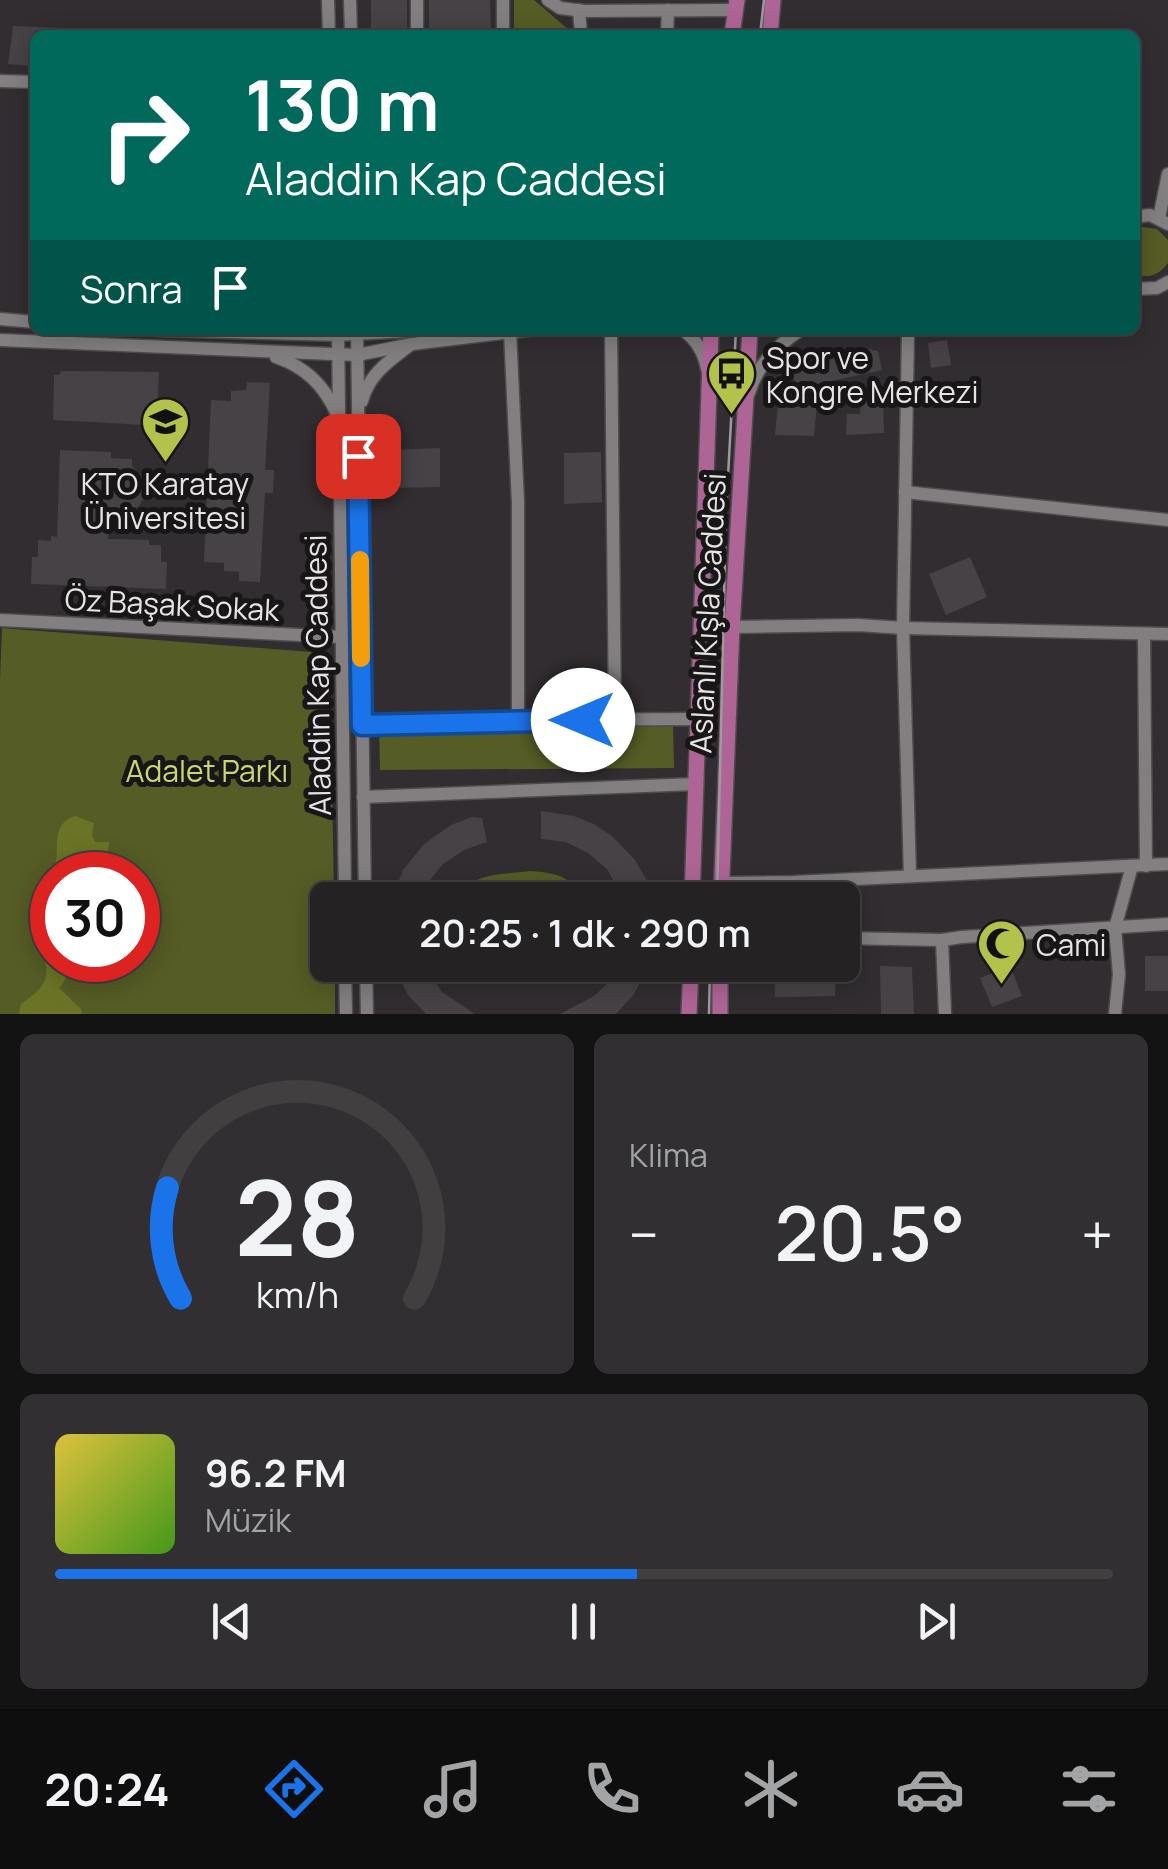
<!DOCTYPE html>
<html lang="tr">
<meta charset="utf-8">
<style>
:root{--surface:#252224;--page:#312f31;--text:#f1f3f6;--muted:#a3a4a6;--line:#423f41;--accent:#1a73e8}
body{margin:0;font-family:Manrope,sans-serif;background:var(--page);color:var(--text);height:100vh;display:flex;flex-direction:column;font-size:38px;white-space:nowrap}
*{box-sizing:border-box;margin:0}
p{font-size:32px;color:var(--muted)}
.icon{flex:none;width:55px;height:55px;fill:none;stroke:currentColor;stroke-width:2;stroke-linecap:round;stroke-linejoin:round}
.map{position:relative;height:1014px;overflow:hidden}
.side{display:flex;flex-direction:column;gap:20px;padding:20px;background:#141314;flex:1}
.side>*{flex:none}
.top-card{position:absolute;left:30px;top:30px;width:1110px;height:305px;border-radius:15px;box-shadow:0 5px 25px #0003,0 0 0 2px var(--line);background:#00695c;color:#fff;overflow:hidden}
.speed{position:absolute;left:30px;top:852px;display:flex;gap:20px;font-size:50px;font-weight:700;text-align:center}
.speed>*{display:grid;place-content:center;width:130px;height:130px;border-radius:50%;background:var(--surface);box-shadow:0 5px 25px #0003,0 0 0 2px var(--line);line-height:1}
.speed .limit{border:15px solid #d22;background:#fff;color:#111}
.pin{position:absolute;display:grid;place-items:center;width:85px;height:85px;color:#fff;margin:-42px;border-radius:20px;box-shadow:0 5px 15px #0006}
.me{position:absolute;width:110px;margin:-55px;rotate:270deg;stroke-linejoin:round;filter:drop-shadow(0 0 8px #0008)}
.turn{display:flex;align-items:center;gap:35px;height:210px;padding:0 50px;font-size:45px}
.turn .icon{width:130px;height:130px;stroke-width:2.5}
.turn b{display:block;font-size:70px;line-height:85px}
.then{display:flex;align-items:center;height:95px;padding:0 50px;background:#0003;gap:20px;font-size:38px}
.big{font-size:75px;font-weight:600;line-height:1.1}
.side .widget{flex:1;display:flex;flex-direction:column;justify-content:center;gap:15px;min-width:0;padding:0 35px;border-radius:15px;background:var(--page)}
.side .dial{align-items:center;gap:0}
.dial svg{height:260px;overflow:visible;fill:none;stroke:var(--line);stroke-width:7;stroke-linecap:round;text-anchor:middle}
.dial text{fill:var(--text);stroke:none}
.song{display:flex;align-items:center;gap:30px}
.cover{width:120px;height:120px;border-radius:15px;background:linear-gradient(135deg,hsl(50 70% 55%),hsl(100 70% 35%))}
.played{height:10px;border-radius:5px;background:linear-gradient(90deg,var(--accent) 55%,var(--line) 55%)}
.keys{display:flex;justify-content:space-around;direction:ltr}
.heat{display:flex;justify-content:space-between;align-items:center;font-size:55px;direction:ltr}
.side .tiles{flex:1;display:grid;gap:20px;grid-template-columns:1fr 1fr}
.widget:last-child{grid-column:span 2}
.trip{position:absolute;left:310px;top:882px;width:550px;height:100px;border-radius:15px;background:var(--surface);box-shadow:0 5px 25px #0003,0 0 0 2px var(--line);font-weight:600;line-height:100px;text-align:center}
.menu{display:flex;height:160px;justify-content:space-around;align-items:center;background:#0f0e0e;color:var(--muted)}
.menu .icon{width:70px;height:70px}
.menu .on{color:var(--accent)}
.menu b{font-size:45px;color:var(--text)}
.map>svg:first-child{display:block}
.green{fill:#555c25;fill-rule:evenodd}
.water{fill:#6b7426}
.building{fill:#464245}
.lines{fill:none;stroke-linecap:round;stroke-linejoin:round}
.minor-casing{stroke:#4f4c4e;stroke-width:15}
.major-casing{stroke:#4f4c4e;stroke-width:18}
.minor{stroke:#837f81;stroke-width:12}
.major{stroke:#ae6495;stroke-width:15}
.tram{stroke:#9e9a9d;stroke-width:2.5}
.route-casing{stroke:#114b97;stroke-width:25}
.route{stroke:#1a73e8;stroke-width:18}
.slow{stroke:#f59e0b;stroke-width:18}
.labels{text-anchor:middle;dominant-baseline:central;stroke-width:10;stroke-linejoin:round;paint-order:stroke}
.poi-label{font-size:30px;fill:#e7e4e6;stroke:#181617;text-anchor:start}
.street-label{font-size:30px;fill:#e7e4e6;stroke:#181617}
.park-label{font-size:30px;fill:#cad96f;stroke:#181617}
</style>
<div class="map">
<svg width="1168" height="1014" viewBox="0 0 1168 1014">
<rect width="100%" height="100%" fill="#312d30"/>
<g class="green">
<path d="M 514,0 L 534,0 L 569,30 L 569,35 L 514,35 Z"/>
<path d="M 1142,227 L 1157,229 L 1168,240 L 1168,263 C 1159,275 1149,279 1135,274 L 1135,229 Z"/>
<path d="M 2,628 L 311,652 L 330,669 L 334,900 L 328,900 L 328,965 L 335,965 L 335,1014 L 0,1014 L 0,680 ZM 52,875 L 138,875 L 138,960 L 52,960 Z"/>
<path d="M 673,723 L 674,768 L 380,770 L 379,726 Z"/>
<path d="M 530,871 C 557,873 571,876 585,900 L 454,900 C 474,872 498,875 530,871 Z"/>
<path d="M 461,965 L 574,965 L 566,973 L 548,978 L 502,982 L 484,981 Z"/>
</g>
<path class="water" d="M 75,816 L 94,823 L 92,835 L 95,842 L 109,842 L 108,852 L 102,857 L 101,875 L 52,875 L 52,960 L 82,960 L 66,966 C 68,976 66,981 59,988 L 81,1009 L 82,1014 L 19,1014 L 21,1004 C 50,984 51,976 40,943 L 50,932 L 52,898 L 39,884 C 74,866 40,828 75,816 Z"/>
<g class="building">
<rect x="371" y="0" width="36" height="35"/>
<path d="M 429,0 L 490,0 L 491,35 L 429,35 Z"/>
<path d="M 13,26 L 63,28 L 63,35 L 35,35 L 35,66 L 8,64 Z"/>
<path d="M 947,340 L 951,365 L 931,368 L 928,343 Z"/>
<path d="M 864,348 L 878,351 L 882,370 L 795,389 L 793,366 L 806,358 Z"/>
<path d="M 61,371 L 159,372 L 157,418 L 145,419 L 145,425 L 53,420 L 54,375 L 59,375 Z"/>
<path d="M 247,382 L 270,383 L 265,470 L 274,470 L 273,493 L 265,493 L 260,582 L 239,581 L 239,572 L 224,571 L 224,563 L 204,562 L 211,400 L 231,401 L 231,391 L 246,390 Z"/>
<path d="M 883,397 L 884,433 L 846,435 L 847,414 L 860,414 L 861,398 Z"/>
<path d="M 778,403 L 817,404 L 814,436 L 775,435 Z"/>
<path d="M 440,448 L 440,487 L 391,488 L 390,450 Z"/>
<path d="M 60,450 L 111,452 L 111,458 L 132,459 L 132,466 L 145,479 L 146,495 L 139,506 L 131,510 L 130,518 L 109,517 L 108,539 L 149,540 L 149,545 L 161,545 L 161,562 L 167,562 L 166,589 L 31,584 L 32,557 L 38,557 L 38,540 L 51,541 L 51,536 L 57,537 Z"/>
<path d="M 601,452 L 602,502 L 564,504 L 564,453 Z"/>
<path d="M 970,557 L 987,597 L 946,615 L 929,574 Z"/>
<path d="M 541,811 L 574,816 L 594,824 L 612,836 L 635,860 L 646,879 L 653,900 L 624,900 L 607,869 L 588,853 L 566,842 L 541,839 Z"/>
<path d="M 472,817 L 482,818 L 487,842 L 464,850 L 443,864 L 427,884 L 420,900 L 391,900 L 403,870 L 424,844 L 451,825 Z"/>
<rect x="1145" y="956" width="23" height="35"/>
<path d="M 393,965 L 423,965 L 442,992 L 475,1014 L 426,1014 L 408,995 Z"/>
<path d="M 620,965 L 649,965 L 634,994 L 616,1014 L 560,1014 L 594,996 L 606,985 Z"/>
<path d="M 774,965 L 836,965 L 835,996 L 775,997 Z"/>
<path d="M 880,966 L 912,967 L 914,1014 L 881,1014 Z"/>
<path d="M 1010,966 L 1022,996 L 992,1007 L 980,978 Z"/>
</g>
<g class="lines">
<defs>
<g id="minor">
<path d="M 328,0 L 329,35"/>
<path d="M 350,0 L 351,35"/>
<path d="M 503,0 L 503,35"/>
<path d="M 548,0 L 560,8 L 584,11 L 735,10"/>
<path d="M 579,10 L 581,35"/>
<path d="M 417,35 L 417,0"/>
<path d="M 667,35 L 668,10"/>
<path d="M 0,81 L 35,82"/>
<path d="M 1135,217 L 1150,215 L 1168,224"/>
<path d="M 1159,218 L 1168,174"/>
<path d="M 1135,289 L 1157,288 L 1168,282"/>
<path d="M 0,319 L 35,322"/>
<path d="M 158,330 L 338,335 L 426,330"/>
<path d="M 338,330 L 345,900"/>
<path d="M 357,330 L 365,900"/>
<path d="M 611,330 L 615,720"/>
<path d="M 683,330 C 697,340 704,352 707,369"/>
<path d="M 908,330 L 903,628 L 910,876"/>
<path d="M 510,331 L 518,503 L 518,720"/>
<path d="M 0,340 L 357,355 L 412,344 L 529,330"/>
<path d="M 276,357 C 305,367 323,384 336,412"/>
<path d="M 749,393 C 757,365 777,346 800,330"/>
<path d="M 362,401 C 369,374 389,361 410,345"/>
<path d="M 905,492 L 1168,520"/>
<path d="M 0,620 L 341,637"/>
<path d="M 732,627 L 858,625 L 903,628 L 1168,634"/>
<path d="M 1144,634 L 1146,866"/>
<path d="M 362,725 L 518,720 L 700,719"/>
<path d="M 363,797 L 696,784"/>
<path d="M 721,883 L 793,882 L 1168,864"/>
<path d="M 842,938 L 942,940 L 962,937 L 1168,924"/>
<path d="M 942,940 L 945,1014"/>
<path d="M 345,965 L 346,1014"/>
<path d="M 366,965 L 367,1014"/>
<path d="M 1115,1014 L 1119,974 L 1115,928 L 1132,866"/>
</g>
<g id="major">
<path d="M 732,35 L 737,0"/>
<path d="M 770,35 L 773,0"/>
<path d="M 692,900 L 711,330"/>
<path d="M 721,900 L 732,627 L 750,330"/>
<path d="M 720,965 L 720,1014"/>
<path d="M 689,1014 L 691,965"/>
</g>
</defs>
<use href="#minor" class="minor-casing"/>
<use href="#major" class="major-casing"/>
<use href="#minor" class="minor"/>
<use href="#major" class="major"/>
<g class="tram">
<path d="M 760,35 L 764,0"/>
<path d="M 717,900 L 726,513 L 736,330"/>
<path d="M 709,1014 L 710,965"/>
</g>
</g>
<g class="lines">
<defs>
<path id="route" d="M 358,456 L 362,725 L 583,720"/>
</defs>
<use href="#route" class="route-casing"/>
<use href="#route" class="route"/>
<path class="slow" d="M 360,560 L 361,658"/>
</g>
<defs>
<symbol id="bus-pin" viewBox="-11 -11 22 30"><path d="M0 17L-7.5 6A9.5 9.5 0 1 1 7.5 6Z" fill="#b3c24b" stroke="#181617"/><path d="M-5-6H5V4H4V6H2V4H-2V6H-4V4H-5ZM-3.5-4V0h7V-4ZM-3.5 1.2v1.5H-2V1.2ZM2 1.2v1.5H3.5V1.2Z" fill="#111"/></symbol>
<symbol id="university-pin" viewBox="-11 -11 22 30"><path d="M0 17L-7.5 6A9.5 9.5 0 1 1 7.5 6Z" fill="#b3c24b" stroke="#181617"/><path d="M0-5L7-2L0 1L-7-2ZM-4 1L0 2.5L4 1V4Q0 6-4 4Z" fill="#111"/></symbol>
<symbol id="mosque-pin" viewBox="-11 -11 22 30"><path d="M0 17L-7.5 6A9.5 9.5 0 1 1 7.5 6Z" fill="#b3c24b" stroke="#181617"/><path d="M3.5-4.9A6 6 0 1 0 3.5 4.9A5 5 0 1 1 3.5-4.9Z" fill="#111"/></symbol>
</defs>
<g fill-rule="evenodd">
<use href="#bus-pin" x="704" y="346" width="55" height="75"/>
<use href="#university-pin" x="138" y="394" width="55" height="75"/>
<use href="#mosque-pin" x="974" y="916" width="55" height="75"/>
</g>
<g class="labels">
<g class="poi-label">
<text x="766" y="357">Spor ve<tspan x="766" dy="34">Kongre Merkezi</tspan></text>
<text x="165" y="483" text-anchor="middle">KTO Karatay<tspan x="165" dy="34">Üniversitesi</tspan></text>
<text x="1036" y="944">Cami</text>
</g>
<g class="street-label">
<text transform="translate(172 604) rotate(3)">Öz Başak Sokak</text>
<text transform="translate(707 613) rotate(-87)">Aslanlı Kışla Caddesi</text>
<text transform="translate(317 675) rotate(-91)">Aladdin Kap Caddesi</text>
</g>
<g class="park-label">
<text x="207" y="770">Adalet Parkı</text>
</g>
</g>
</svg>
<div class="speed"><div class="limit">30</div></div>
<div class="pin" style="left:358px;top:456px;background:#d93025"><svg class="icon" aria-label="arrive" viewBox="0 0 24 24"><path d="M6 21V4h12l-3 4 3 4H6"/></svg></div>
<svg class="me" style="left:583px;top:720px" viewBox="-20 -20 40 40"><circle r="19" fill="#fff"/><path d="M0-13L10 11 0 6-10 11z" fill="#1a73e8"/></svg>
<div class="trip">20:25 · 1 dk · 290 m</div>
<div class="top-card">
<div class="turn"><svg class="icon" aria-label="right" viewBox="0 0 24 24"><path d="M7 20v-9h11M14 6l5 5-5 5"/></svg><div><b>130 m</b>Aladdin Kap Caddesi</div></div>
<div class="then">Sonra<svg class="icon" aria-label="arrive" viewBox="0 0 24 24"><path d="M6 21V4h12l-3 4 3 4H6"/></svg></div>
</div>
</div>
<section class="side">
<div class="tiles">
<div class="widget dial"><svg viewBox="0 0 100 80">
<path d="M14 69A42 42 0 1 1 86 69"/>
<path d="M14 69A42 42 0 0 1 10 35" stroke="#1a73e8"/>
<text x="50" y="56" font-size="32" font-weight="700">28</text>
<text x="50" y="72" font-size="11">km/h</text>
</svg></div>
<div class="widget"><p>Klima</p>
<div class="heat"><a>−</a><b class="big">20.5°</b><a>+</a></div>
</div>
<div class="widget">
<div class="song"><i class="cover"></i><div><b>96.2 FM</b><p>Müzik</p></div></div>
<div class="played"></div>
<div class="keys"><svg class="icon" aria-label="previous" viewBox="0 0 24 24"><path d="M18 5L8 12l10 7zM5 5v14"/></svg><svg class="icon" aria-label="pause" viewBox="0 0 24 24"><path d="M8 5v14M16 5v14"/></svg><svg class="icon" aria-label="next" viewBox="0 0 24 24"><path d="M6 5l10 7-10 7zM19 5v14"/></svg></div>
</div>
</div>
</section>
<nav class="menu">
<b>20:24</b>
<svg class="icon on" aria-label="directions" viewBox="0 0 24 24"><path d="M12 3l9 9-9 9-9-9zM9 14v-3h6M13 9l2 2-2 2"/></svg>
<svg class="icon" aria-label="music" viewBox="0 0 24 24"><path d="M9 18V5l10-2v13"/><circle cx="6" cy="18" r="3"/><circle cx="16" cy="16" r="3"/></svg>
<svg class="icon" aria-label="phone" viewBox="0 0 24 24"><path d="M5 4h4l2 5-3 2q2 4 5 5l2-3 5 2v4C11 20 4 13 5 4z"/></svg>
<svg class="icon" aria-label="climate" viewBox="0 0 24 24"><path d="M12 3v18M4 7l16 10M4 17L20 7"/></svg>
<svg class="icon" aria-label="car" viewBox="0 0 24 24"><path d="M5 17H2v-5l4-1 3-4h7l3 4 3 1v5h-3M9 17h6M6 11h13"/><circle cx="7" cy="17" r="2"/><circle cx="17" cy="17" r="2"/></svg>
<svg class="icon" aria-label="filters" viewBox="0 0 24 24"><path d="M4 7h16M4 17h16"/><circle cx="9" cy="7" r="2"/><circle cx="15" cy="17" r="2"/></svg>
</nav>
